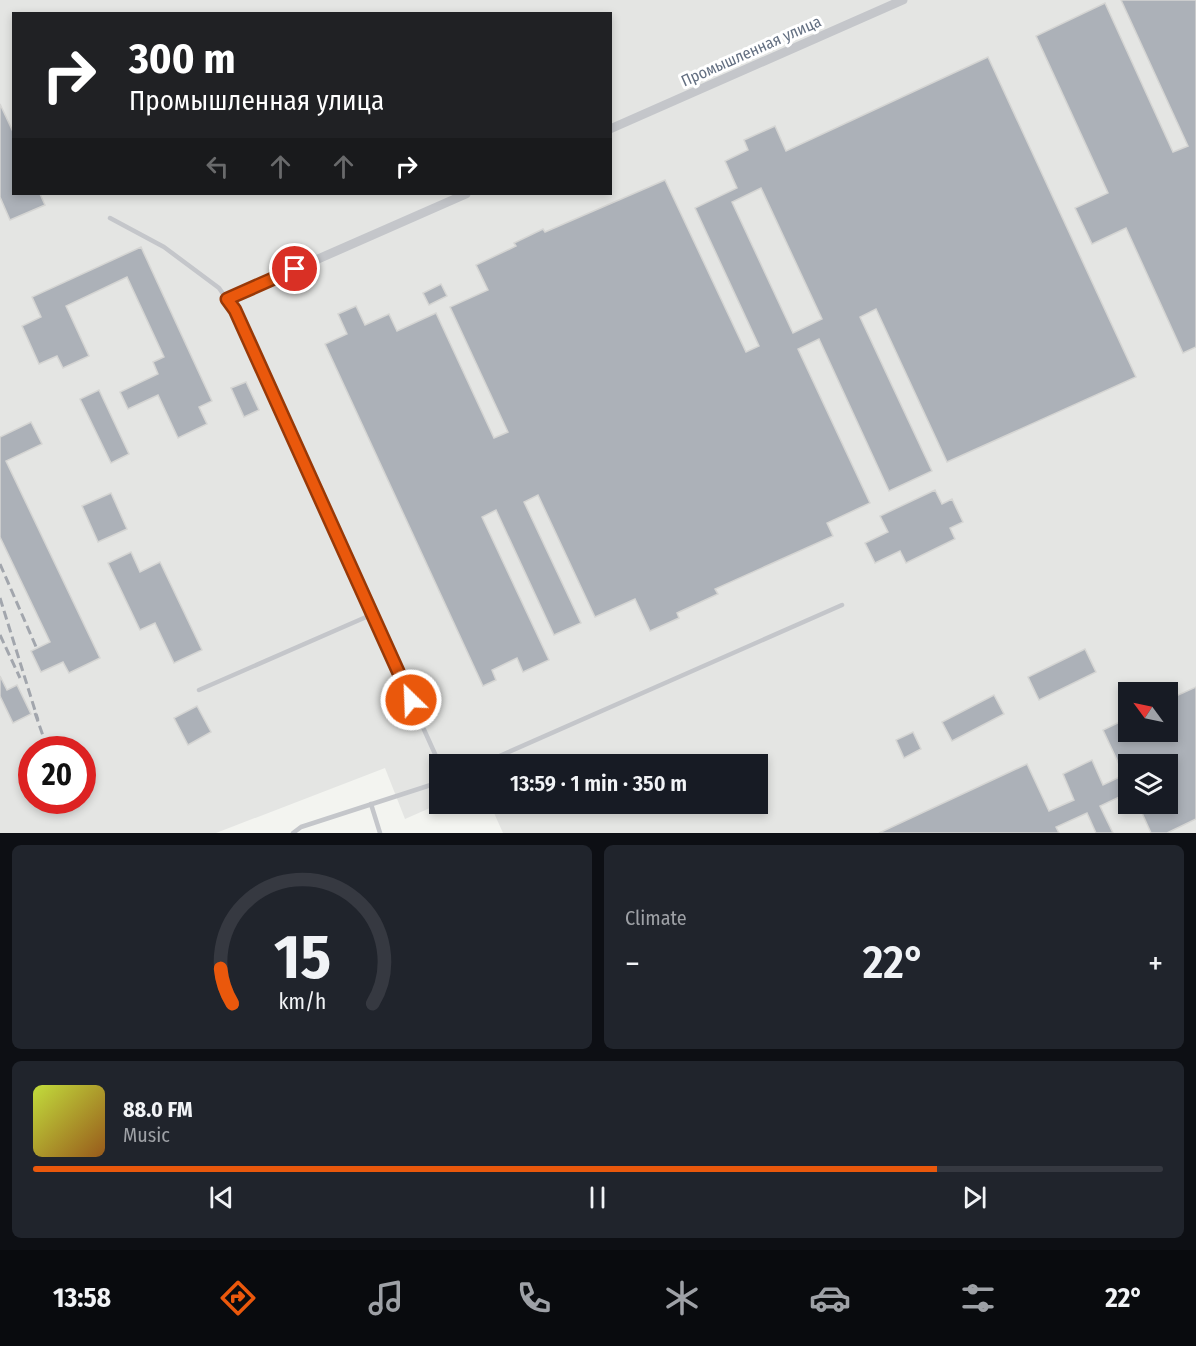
<!DOCTYPE html>
<meta charset="utf-8">
<style>
:root{--surface:#171b24;--page:#20242c;--text:#f1f3f6;--muted:#9ea1a6;--line:#363941;--accent:#ea580c}
body{margin:0;font-family:"Fira Sans Condensed",sans-serif;background:var(--page);color:var(--text);height:100vh;display:flex;flex-direction:column;font-size:22px;white-space:nowrap}
*{box-sizing:border-box;margin:0}
p{font-size:20px;color:var(--muted)}
.icon{flex:none;width:33px;height:33px;fill:none;stroke:currentColor;stroke-width:2;stroke-linecap:round;stroke-linejoin:round}
.map{position:relative;height:833px;overflow:hidden}
.drawer{display:flex;flex-direction:column;gap:12px;padding:12px;background:#0d0f14;flex:1}
.drawer>*{flex:none}
.hud{position:absolute;left:12px;top:12px;width:600px;height:183px;border-radius:0px;box-shadow:0 3px 9px #0003;background:#202124;color:#fff;overflow:hidden}
.needle{width:39px;rotate:303deg}
.buttons{position:absolute;left:1118px;top:682px;display:grid;gap:12px}
.buttons a{display:grid;place-items:center;width:60px;height:60px;border-radius:0px;background:var(--surface);box-shadow:0 3px 9px #0003;font-size:30px}
.speed{position:absolute;left:18px;top:736px;display:flex;gap:12px;font-size:30px;font-weight:700;text-align:center}
.speed>*{display:grid;place-content:center;width:78px;height:78px;border-radius:50%;background:var(--surface);box-shadow:0 3px 9px #0003;line-height:1}
.speed .limit{border:9px solid #d22;background:#fff;color:#111}
.pin{position:absolute;display:grid;place-items:center;width:51px;height:51px;color:#fff;margin:-26px;border:3px solid #fff;border-radius:50%;box-shadow:0 2px 6px #0007}
.me{position:absolute;width:66px;margin:-33px;rotate:336deg;stroke-linejoin:round;filter:drop-shadow(0 0 4px #0008)}
.turn{display:flex;align-items:center;gap:21px;height:126px;padding:0 18px;font-size:27px}
.turn .icon{width:78px;height:78px;stroke-width:2.5}
.turn b{display:block;font-size:42px;line-height:51px}
.lanes{display:flex;align-items:center;height:57px;padding:0 18px;background:#0003;justify-content:center;gap:30px;direction:ltr}
.lanes .off{opacity:.35}
.big{font-size:45px;font-weight:600;line-height:1.1}
.drawer .tile{flex:1;display:flex;flex-direction:column;justify-content:center;gap:9px;min-width:0;padding:0 21px;border-radius:9px;background:var(--page)}
.drawer .dial{align-items:center;gap:0}
.dial svg{height:156px;overflow:visible;fill:none;stroke:var(--line);stroke-width:7;stroke-linecap:round;text-anchor:middle}
.dial text{fill:var(--text);stroke:none}
.song{display:flex;align-items:center;gap:18px}
.cover{width:72px;height:72px;border-radius:9px;background:linear-gradient(135deg,hsl(70 70% 55%),hsl(30 70% 35%))}
.played{height:6px;border-radius:3px;background:linear-gradient(90deg,var(--accent) 80%,var(--line) 80%)}
.keys{display:flex;justify-content:space-around;direction:ltr}
.heat{display:flex;justify-content:space-between;align-items:center;font-size:33px;direction:ltr}
.drawer .tiles{flex:1;display:grid;gap:12px;grid-template-columns:1fr 1fr}
.tile:last-child{grid-column:span 2}
.trip{position:absolute;left:429px;top:754px;width:339px;height:60px;border-radius:0px;background:var(--surface);box-shadow:0 3px 9px #0003;font-weight:600;line-height:60px;text-align:center}
.menu{display:flex;height:96px;justify-content:space-around;align-items:center;background:#090b0e;color:var(--muted)}
.menu .icon{width:42px;height:42px}
.menu .current{color:var(--accent)}
.menu b{font-size:27px;color:var(--text)}
.map>svg:first-child{display:block}
.built{fill:#e4e5e3;fill-rule:evenodd}
.building{fill:#acb1b8;stroke:#d5d5d3;stroke-width:1.5;fill-rule:evenodd}
.lines{fill:none;stroke-linecap:round;stroke-linejoin:round}
.lane{stroke:#c4c6ca;stroke-width:4.5}
.street{stroke:#c4c6ca;stroke-width:9}
.rail{stroke:#a2a6ad;stroke-width:3;stroke-dasharray:9 4.5;stroke-linecap:butt}
.route-casing{stroke:#983908;stroke-width:15}
.route{stroke:#ea580c;stroke-width:10}
.labels{text-anchor:middle;dominant-baseline:central;stroke-width:6;stroke-linejoin:round;paint-order:stroke}
.street-label{font-size:16px;fill:#636f81;stroke:#fff}
</style>
<div class="map">
<svg width="1196" height="833" viewBox="0 0 1196 833">
<rect width="100%" height="100%" fill="#f3f4f0"/>
<path class="built" d="M 0,0 L 1196,0 L 1196,833 L 503,833 L 490,804 L 758,804 L 758,765 L 440,765 L 439,804 L 405,819 L 385,768 L 216,833 L 0,833 ZM 14,14 L 610,14 L 610,194 L 14,194 ZM 1128,693 L 1167,693 L 1167,732 L 1128,732 ZM 32,750 L 82,750 L 82,801 L 32,801 ZM 1128,765 L 1167,765 L 1167,804 L 1128,804 Z"/>
<g class="building">
<path d="M 1121,0 L 1196,0 L 1196,347 L 1183,353 L 1126,228 L 1092,244 L 1075,208 L 1108,193 L 1036,36 L 1105,3 L 1173,152 L 1188,146 Z"/>
<path d="M 988,57 L 1136,377 L 947,462 L 876,309 L 860,317 L 932,471 L 889,491 L 819,339 L 798,349 L 870,503 L 827,523 L 833,536 L 715,589 L 718,594 L 677,613 L 679,618 L 650,631 L 635,599 L 595,617 L 538,495 L 524,502 L 581,623 L 554,635 L 496,510 L 482,517 L 549,660 L 523,672 L 517,658 L 492,670 L 496,680 L 483,686 L 325,344 L 347,334 L 338,314 L 356,306 L 365,325 L 389,314 L 397,331 L 436,313 L 494,438 L 508,432 L 450,307 L 488,290 L 476,265 L 516,246 L 514,243 L 543,229 L 545,232 L 665,180 L 746,352 L 759,346 L 695,208 L 737,188 L 725,161 L 748,150 L 744,140 L 775,126 L 786,151 ZM 761,188 L 822,319 L 793,333 L 732,202 Z"/>
<path d="M 0,104 L 14,134 L 14,194 L 40,194 L 45,205 L 10,220 L 0,197 Z"/>
<path d="M 141,247 L 212,401 L 199,407 L 207,424 L 178,438 L 158,395 L 128,409 L 120,392 L 158,374 L 153,362 L 164,357 L 127,277 L 66,306 L 89,356 L 63,368 L 57,356 L 39,364 L 22,326 L 41,317 L 32,297 Z"/>
<path d="M 441,284 L 447,296 L 429,305 L 423,293 Z"/>
<path d="M 246,382 L 259,410 L 244,417 L 231,388 Z"/>
<path d="M 99,390 L 129,454 L 111,463 L 80,399 Z"/>
<path d="M 31,422 L 42,444 L 6,461 L 100,658 L 69,673 L 63,662 L 41,672 L 31,651 L 50,642 L 0,537 L 0,437 Z"/>
<path d="M 935,490 L 942,504 L 952,499 L 963,522 L 950,528 L 955,539 L 906,563 L 900,551 L 875,563 L 865,543 L 888,532 L 880,516 Z"/>
<path d="M 111,493 L 127,529 L 98,542 L 82,506 Z"/>
<path d="M 131,552 L 140,572 L 160,562 L 202,650 L 174,663 L 155,623 L 140,630 L 108,563 Z"/>
<path d="M 1085,649 L 1096,672 L 1039,700 L 1028,677 Z"/>
<path d="M 0,676 L 7,690 L 17,685 L 31,714 L 13,723 L 0,696 Z"/>
<path d="M 1196,687 L 1196,819 L 1167,833 L 1151,833 L 1138,804 L 1167,804 L 1167,765 L 1128,765 L 1128,793 L 1100,806 L 1113,833 L 1096,833 L 1087,813 L 1056,827 L 1059,833 L 879,833 L 1027,764 L 1049,811 L 1074,800 L 1063,774 L 1092,760 L 1103,785 L 1124,775 L 1103,730 L 1128,718 L 1128,732 L 1167,732 L 1167,700 Z"/>
<path d="M 994,695 L 1004,714 L 952,741 L 942,722 Z"/>
<path d="M 197,706 L 211,732 L 188,745 L 174,718 Z"/>
<path d="M 913,732 L 921,749 L 904,758 L 896,740 Z"/>
</g>
<g class="lines">
<g class="lane">
<path d="M 110,218 L 164,247 L 219,288 L 235,311 L 440,765"/>
<path d="M 199,690 L 373,614"/>
<path d="M 479,765 L 842,605"/>
<path d="M 371,804 L 380,833"/>
<path d="M 293,833 L 301,827 L 440,782"/>
</g>
<g class="street">
<path d="M 610,129 L 903,0"/>
<path d="M 227,299 L 466,194"/>
</g>
<g class="rail">
<path d="M 0,564 L 37,649"/>
<path d="M 0,598 L 38,720"/>
<path d="M 0,635 L 20,678"/>
<path d="M 35,713 L 48,750"/>
</g>
</g>
<g class="lines">
<defs>
<path id="route" d="M 295,269 L 227,299 L 235,310 L 411,700"/>
</defs>
<use href="#route" class="route-casing"/>
<use href="#route" class="route"/>
</g>
<g class="labels">
<g class="street-label">
<text transform="translate(751 51) rotate(-24)">Промышленная улица</text>
</g>
</g>
</svg>
<div class="buttons">
<a><svg class="needle" viewBox="-14 -14 28 28"><path d="M0-13l5 13h-10z" fill="#e53935"/><path d="M0 13l5-13h-10z" fill="#9ea1a6"/></svg></a>
<a><svg class="icon" aria-label="layers" viewBox="0 0 24 24"><path d="M12 4l9 5-9 5-9-5zM3 14l9 5 9-5"/></svg></a>
</div>
<div class="speed"><div class="limit">20</div></div>
<div class="pin" style="left:295px;top:269px;background:#d93025"><svg class="icon" aria-label="arrive" viewBox="0 0 24 24"><path d="M6 21V4h12l-3 4 3 4H6"/></svg></div>
<svg class="me" style="left:411px;top:700px" viewBox="-20 -20 40 40"><circle r="17" fill="#ea580c" stroke="#fff" stroke-width="3"/><path d="M0-11L8 9 0 5-8 9z" fill="#fff"/></svg>
<div class="trip">13:59 · 1 min · 350 m</div>
<div class="hud">
<div class="turn"><svg class="icon" aria-label="right" viewBox="0 0 24 24"><path d="M7 20v-9h11M14 6l5 5-5 5"/></svg><div><b>300 m</b>Промышленная улица</div></div>
<div class="lanes"><svg class="icon off" aria-label="left" viewBox="0 0 24 24"><path d="M17 20v-9H6M10 6l-5 5 5 5"/></svg><svg class="icon off" aria-label="ahead" viewBox="0 0 24 24"><path d="M12 20V5M6 11l6-6 6 6"/></svg><svg class="icon off" aria-label="ahead" viewBox="0 0 24 24"><path d="M12 20V5M6 11l6-6 6 6"/></svg><svg class="icon" aria-label="right" viewBox="0 0 24 24"><path d="M7 20v-9h11M14 6l5 5-5 5"/></svg></div>
</div>
</div>
<section class="drawer">
<div class="tiles">
<div class="tile dial"><svg viewBox="0 0 100 80">
<path d="M14 69A42 42 0 1 1 86 69"/>
<path d="M14 69A42 42 0 0 1 8 51" stroke="#ea580c"/>
<text x="50" y="56" font-size="32" font-weight="700">15</text>
<text x="50" y="72" font-size="11">km/h</text>
</svg></div>
<div class="tile"><p>Climate</p>
<div class="heat"><a>−</a><b class="big">22°</b><a>+</a></div>
</div>
<div class="tile">
<div class="song"><i class="cover"></i><div><b>88.0 FM</b><p>Music</p></div></div>
<div class="played"></div>
<div class="keys"><svg class="icon" aria-label="previous" viewBox="0 0 24 24"><path d="M18 5L8 12l10 7zM5 5v14"/></svg><svg class="icon" aria-label="pause" viewBox="0 0 24 24"><path d="M8 5v14M16 5v14"/></svg><svg class="icon" aria-label="next" viewBox="0 0 24 24"><path d="M6 5l10 7-10 7zM19 5v14"/></svg></div>
</div>
</div>
</section>
<nav class="menu">
<b>13:58</b>
<svg class="icon current" aria-label="directions" viewBox="0 0 24 24"><path d="M12 3l9 9-9 9-9-9zM9 14v-3h6M13 9l2 2-2 2"/></svg>
<svg class="icon" aria-label="music" viewBox="0 0 24 24"><path d="M9 18V5l10-2v13"/><circle cx="6" cy="18" r="3"/><circle cx="16" cy="16" r="3"/></svg>
<svg class="icon" aria-label="phone" viewBox="0 0 24 24"><path d="M5 4h4l2 5-3 2q2 4 5 5l2-3 5 2v4C11 20 4 13 5 4z"/></svg>
<svg class="icon" aria-label="climate" viewBox="0 0 24 24"><path d="M12 3v18M4 7l16 10M4 17L20 7"/></svg>
<svg class="icon" aria-label="car" viewBox="0 0 24 24"><path d="M5 17H2v-5l4-1 3-4h7l3 4 3 1v5h-3M9 17h6M6 11h13"/><circle cx="7" cy="17" r="2"/><circle cx="17" cy="17" r="2"/></svg>
<svg class="icon" aria-label="filters" viewBox="0 0 24 24"><path d="M4 7h16M4 17h16"/><circle cx="9" cy="7" r="2"/><circle cx="15" cy="17" r="2"/></svg>
<b>22°</b>
</nav>
